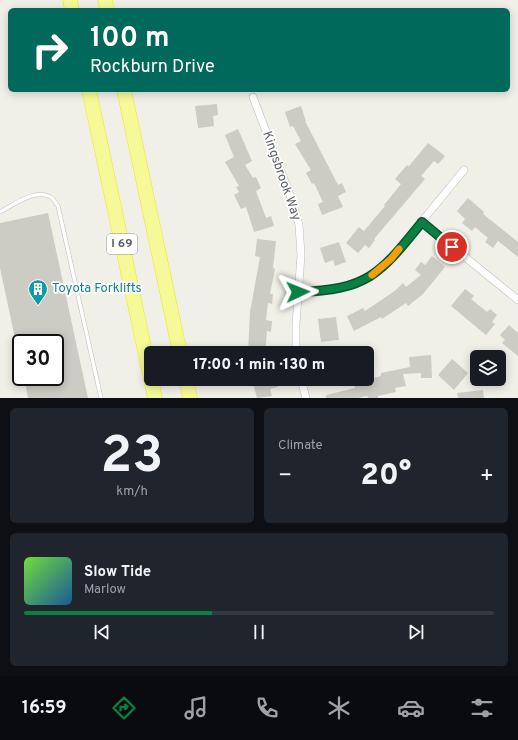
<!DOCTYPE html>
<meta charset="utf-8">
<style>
:root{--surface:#171b24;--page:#20242c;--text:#f1f3f6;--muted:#9ea1a6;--line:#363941;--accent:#0b8043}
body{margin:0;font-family:Overpass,sans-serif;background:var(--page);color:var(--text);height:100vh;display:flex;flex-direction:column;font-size:15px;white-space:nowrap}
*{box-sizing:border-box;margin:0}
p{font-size:13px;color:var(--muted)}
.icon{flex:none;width:22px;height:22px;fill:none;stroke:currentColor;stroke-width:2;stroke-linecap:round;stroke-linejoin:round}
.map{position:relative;height:398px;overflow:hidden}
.side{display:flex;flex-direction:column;gap:10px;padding:10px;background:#0d0f14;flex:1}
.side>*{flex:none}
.guide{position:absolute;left:8px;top:8px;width:502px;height:84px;border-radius:6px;box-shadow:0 2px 10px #0003;background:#00695c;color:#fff;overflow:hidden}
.buttons{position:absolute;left:470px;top:350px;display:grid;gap:8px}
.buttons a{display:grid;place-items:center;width:36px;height:36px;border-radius:6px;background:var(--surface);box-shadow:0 2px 10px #0003;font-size:20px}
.speed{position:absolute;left:12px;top:334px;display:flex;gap:8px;font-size:20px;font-weight:700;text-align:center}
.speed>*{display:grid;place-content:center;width:52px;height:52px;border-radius:50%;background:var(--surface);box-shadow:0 2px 10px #0003;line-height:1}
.speed .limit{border:2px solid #111;border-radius:6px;background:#fff;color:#111}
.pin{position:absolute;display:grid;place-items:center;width:34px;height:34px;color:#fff;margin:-17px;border:2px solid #fff;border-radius:50%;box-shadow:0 1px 4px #0007}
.me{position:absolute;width:44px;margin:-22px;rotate:88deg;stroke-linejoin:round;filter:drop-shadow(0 0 3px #0008)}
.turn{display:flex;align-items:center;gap:14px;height:84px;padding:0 16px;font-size:18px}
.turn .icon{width:52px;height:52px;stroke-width:2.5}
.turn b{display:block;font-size:28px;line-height:34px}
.big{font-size:30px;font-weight:800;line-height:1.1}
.side .tile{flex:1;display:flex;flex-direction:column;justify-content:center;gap:6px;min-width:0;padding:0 14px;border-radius:6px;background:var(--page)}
.side .dial{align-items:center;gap:0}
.dial b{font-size:52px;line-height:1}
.song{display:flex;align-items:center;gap:12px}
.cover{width:48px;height:48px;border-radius:6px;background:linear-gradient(135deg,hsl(100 70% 55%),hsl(210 70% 35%))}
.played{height:4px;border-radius:2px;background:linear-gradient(90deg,var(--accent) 40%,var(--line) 40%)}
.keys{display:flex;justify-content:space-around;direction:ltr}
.heat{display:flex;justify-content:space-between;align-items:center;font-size:22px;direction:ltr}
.side .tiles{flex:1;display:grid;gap:10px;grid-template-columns:1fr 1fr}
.tile:last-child{grid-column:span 2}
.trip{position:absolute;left:144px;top:346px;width:230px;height:40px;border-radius:6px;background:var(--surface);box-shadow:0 2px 10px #0003;font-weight:800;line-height:40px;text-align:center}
.tab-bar{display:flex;height:64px;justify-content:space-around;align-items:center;background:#090b0e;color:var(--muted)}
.tab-bar .icon{width:28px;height:28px}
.tab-bar .selected{color:var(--accent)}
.tab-bar b{font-size:18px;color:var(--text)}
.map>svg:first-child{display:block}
.building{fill:#ccccc4}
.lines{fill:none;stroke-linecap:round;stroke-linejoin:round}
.lane-casing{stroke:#babac1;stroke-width:4.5}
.street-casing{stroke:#babac1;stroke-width:8}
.highway-casing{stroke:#efe80a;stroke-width:15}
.lane{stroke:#fff;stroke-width:3.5}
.street{stroke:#fff;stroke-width:7}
.highway{stroke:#f6f997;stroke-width:14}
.route-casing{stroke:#07532c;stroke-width:10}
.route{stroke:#0b8043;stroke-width:7}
.slow{stroke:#f59e0b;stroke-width:7}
.labels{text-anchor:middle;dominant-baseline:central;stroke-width:3.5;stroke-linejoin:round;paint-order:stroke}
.shield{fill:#fff;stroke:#8f9095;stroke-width:1}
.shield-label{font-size:12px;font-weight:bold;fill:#5f6067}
.street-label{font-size:13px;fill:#5f6067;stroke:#fff}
.culture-label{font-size:13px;fill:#0d838f;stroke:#fff;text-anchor:start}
</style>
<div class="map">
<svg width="518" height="398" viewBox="0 0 518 398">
<rect width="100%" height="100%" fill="#f0f0e8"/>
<g class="building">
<path d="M 217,104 L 218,115 L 213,116 L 214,126 L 198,128 L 195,106 Z"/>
<path d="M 301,106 L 306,121 L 305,121 L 338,185 L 342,183 L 346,192 L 338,196 L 343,207 L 322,215 L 318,204 L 323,202 L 314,183 L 312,184 L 306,173 L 311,170 L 295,144 L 301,141 L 293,126 L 290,127 L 285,112 Z"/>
<path d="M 238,129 L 252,161 L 245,165 L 253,178 L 256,177 L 261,188 L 256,191 L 266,218 L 271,216 L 274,226 L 254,232 L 246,207 L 241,209 L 234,195 L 239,192 L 236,187 L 239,186 L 225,162 L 234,157 L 225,135 Z"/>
<path d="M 428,143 L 445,156 L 438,164 L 434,161 L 421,176 L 425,179 L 374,239 L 375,240 L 369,248 L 365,245 L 358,253 L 346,243 L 359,227 L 364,231 L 385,206 L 384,205 L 401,184 L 395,179 L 407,165 L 409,166 Z"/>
<path d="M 468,198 L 484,212 L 483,214 L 518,242 L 518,257 L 498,241 L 493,248 L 485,242 L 488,238 L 475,227 L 472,231 L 462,223 L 465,219 L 457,211 Z"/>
<path d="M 48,213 L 88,398 L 28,398 L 24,377 L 55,377 L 55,343 L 16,343 L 0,268 L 0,223 Z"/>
<path d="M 257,239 L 276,241 L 273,268 L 275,269 L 270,294 L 273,294 L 272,304 L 268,303 L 266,320 L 272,321 L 271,332 L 267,331 L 265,353 L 248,353 L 250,312 L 260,257 L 255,256 Z"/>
<path d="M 339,242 L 346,262 L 335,266 L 333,260 L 325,263 L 320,248 Z"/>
<path d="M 432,256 L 445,267 L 423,294 L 408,306 L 406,303 L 382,319 L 381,317 L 354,331 L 347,316 L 363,308 L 365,311 L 396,290 L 403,283 L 406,287 L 421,275 L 415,270 L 421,262 L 425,265 Z"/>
<path d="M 465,289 L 474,296 L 471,299 L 487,312 L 490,309 L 497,315 L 492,322 L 495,324 L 486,335 L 451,306 Z"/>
<path d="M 336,317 L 339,340 L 321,342 L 318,319 Z"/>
<path d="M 509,325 L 518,333 L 518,356 L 502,343 L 505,340 L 500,335 Z"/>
<path d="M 431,355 L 432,378 L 421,378 L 421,373 L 403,374 L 406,386 L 395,388 L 396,392 L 378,396 L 378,398 L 368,398 L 367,396 L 358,398 L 326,398 L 326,395 L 355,388 L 354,383 L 381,376 L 381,373 L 410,367 L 409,357 Z"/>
<path d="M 452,359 L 468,373 L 454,390 L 438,375 Z"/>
<path d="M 266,379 L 276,379 L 278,387 L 270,389 L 272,396 L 257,398 L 253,383 Z"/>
<path d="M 483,390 L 484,398 L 458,398 L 457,393 Z"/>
</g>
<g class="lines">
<defs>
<path id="lane" d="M 0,212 C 13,205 37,187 52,198 C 54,200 56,203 58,206 L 101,398"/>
<g id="street">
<path d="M 253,97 L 291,198 L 299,225 L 301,255 L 296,324 L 296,353"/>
<path d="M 422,222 L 518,300"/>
<path d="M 298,292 C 337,291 362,286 391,259 L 464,170"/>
<path d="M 301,379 L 306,398"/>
</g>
<g id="highway">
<path d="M 70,0 L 72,10"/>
<path d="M 105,0 L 107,10"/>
<path d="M 89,90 L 155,398"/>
<path d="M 124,90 L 180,353"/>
<path d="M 186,379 L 190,398"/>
</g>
</defs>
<use href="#lane" class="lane-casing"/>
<use href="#street" class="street-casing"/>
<use href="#highway" class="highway-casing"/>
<use href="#lane" class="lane"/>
<use href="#street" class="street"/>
<use href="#highway" class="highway"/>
</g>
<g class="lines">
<defs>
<path id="route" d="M 298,292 C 368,290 380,274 422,222 L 452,247"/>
</defs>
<use href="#route" class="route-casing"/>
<use href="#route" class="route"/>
<path class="slow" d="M 372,275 L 391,259 L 399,249"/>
</g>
<defs>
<symbol id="building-pin" viewBox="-11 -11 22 30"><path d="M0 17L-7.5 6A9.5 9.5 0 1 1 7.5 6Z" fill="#0f9aa8" stroke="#fff"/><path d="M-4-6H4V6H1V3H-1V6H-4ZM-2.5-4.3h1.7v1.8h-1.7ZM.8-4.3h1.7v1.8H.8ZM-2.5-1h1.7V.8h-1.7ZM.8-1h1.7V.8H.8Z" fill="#fff"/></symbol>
</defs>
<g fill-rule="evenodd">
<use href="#building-pin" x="27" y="278" width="22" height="30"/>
</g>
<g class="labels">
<rect class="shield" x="107" y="234" width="30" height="20" rx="3"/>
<g class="shield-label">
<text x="122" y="244">I 69</text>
</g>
<g class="street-label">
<text transform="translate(281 176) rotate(71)">Kingsbrook Way</text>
</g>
<g class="culture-label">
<text x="52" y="289">Toyota Forklifts</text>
</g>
</g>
</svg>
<div class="buttons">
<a><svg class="icon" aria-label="layers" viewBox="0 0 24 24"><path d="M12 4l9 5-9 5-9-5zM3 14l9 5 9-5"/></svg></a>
</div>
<div class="speed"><div class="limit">30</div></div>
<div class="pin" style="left:452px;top:247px;background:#d93025"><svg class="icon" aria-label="arrive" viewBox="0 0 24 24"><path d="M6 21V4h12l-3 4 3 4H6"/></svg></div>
<svg class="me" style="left:298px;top:292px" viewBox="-20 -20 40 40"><path d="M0-17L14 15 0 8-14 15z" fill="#0b8043" stroke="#fff" stroke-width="4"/></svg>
<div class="trip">17:00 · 1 min · 130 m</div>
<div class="guide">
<div class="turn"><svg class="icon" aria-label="right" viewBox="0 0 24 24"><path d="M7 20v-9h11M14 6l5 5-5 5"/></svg><div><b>100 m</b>Rockburn Drive</div></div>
</div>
</div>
<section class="side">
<div class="tiles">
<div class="tile dial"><b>23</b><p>km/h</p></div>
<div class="tile"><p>Climate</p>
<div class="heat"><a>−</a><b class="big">20°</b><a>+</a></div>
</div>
<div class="tile">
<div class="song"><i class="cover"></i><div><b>Slow Tide</b><p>Marlow</p></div></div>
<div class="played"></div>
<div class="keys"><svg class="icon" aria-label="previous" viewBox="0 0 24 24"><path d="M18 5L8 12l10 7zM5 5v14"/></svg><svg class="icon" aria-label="pause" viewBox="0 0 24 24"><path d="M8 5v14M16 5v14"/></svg><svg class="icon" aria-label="next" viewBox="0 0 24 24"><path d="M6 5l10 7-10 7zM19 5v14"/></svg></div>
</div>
</div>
</section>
<nav class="tab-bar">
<b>16:59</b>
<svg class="icon selected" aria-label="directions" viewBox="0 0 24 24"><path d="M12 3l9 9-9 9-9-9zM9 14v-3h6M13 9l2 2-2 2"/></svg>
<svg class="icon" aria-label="music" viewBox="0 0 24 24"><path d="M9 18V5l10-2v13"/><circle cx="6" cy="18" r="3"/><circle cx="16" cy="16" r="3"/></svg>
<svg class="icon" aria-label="phone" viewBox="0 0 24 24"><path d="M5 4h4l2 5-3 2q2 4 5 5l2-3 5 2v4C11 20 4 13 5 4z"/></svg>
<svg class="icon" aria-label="climate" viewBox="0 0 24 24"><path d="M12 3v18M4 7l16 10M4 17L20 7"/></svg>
<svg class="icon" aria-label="car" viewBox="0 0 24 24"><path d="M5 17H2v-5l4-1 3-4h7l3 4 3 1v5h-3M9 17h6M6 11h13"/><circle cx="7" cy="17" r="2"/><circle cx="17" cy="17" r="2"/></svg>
<svg class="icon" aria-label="filters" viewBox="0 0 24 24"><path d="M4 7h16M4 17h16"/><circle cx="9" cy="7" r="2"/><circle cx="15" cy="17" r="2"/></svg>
</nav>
